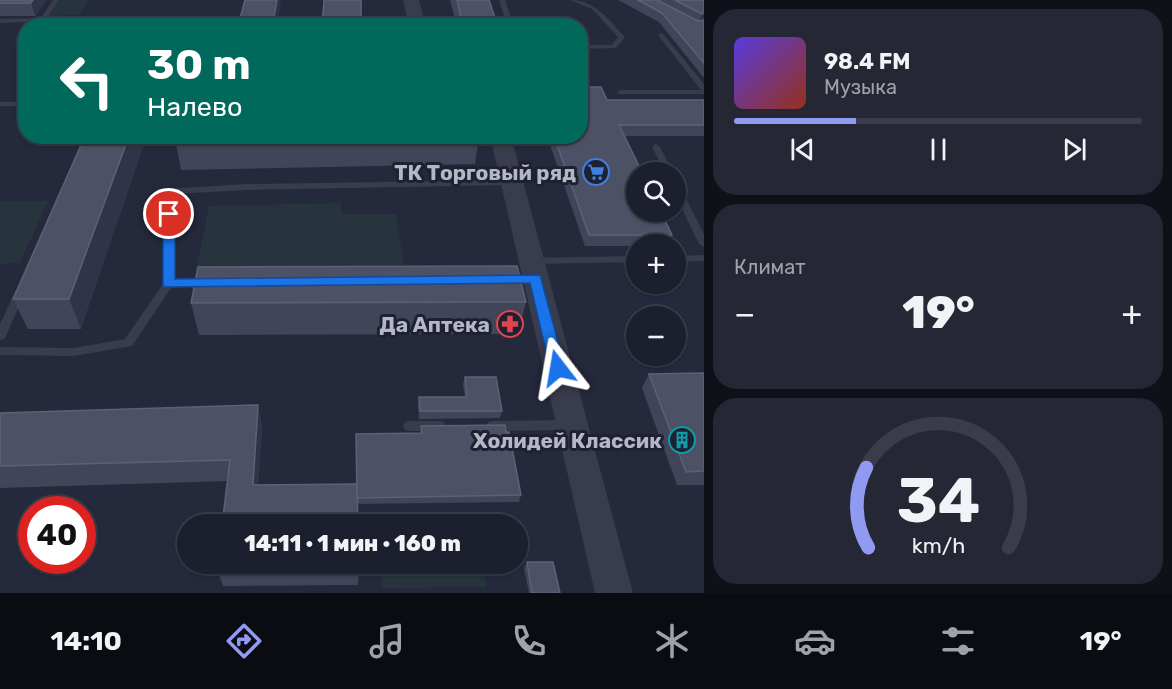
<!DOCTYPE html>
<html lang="ru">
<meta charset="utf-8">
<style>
:root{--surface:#1c1f2d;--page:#252735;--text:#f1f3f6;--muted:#a0a2aa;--line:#3a3d49;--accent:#909af1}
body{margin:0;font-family:Rubik,sans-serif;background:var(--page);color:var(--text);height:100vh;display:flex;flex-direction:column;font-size:22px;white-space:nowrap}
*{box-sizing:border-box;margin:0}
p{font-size:20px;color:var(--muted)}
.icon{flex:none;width:33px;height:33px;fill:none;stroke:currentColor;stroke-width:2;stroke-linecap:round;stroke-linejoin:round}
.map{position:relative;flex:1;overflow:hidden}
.side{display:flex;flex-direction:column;gap:9px;padding:9px;background:#0f1119;width:468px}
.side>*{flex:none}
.top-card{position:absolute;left:18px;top:18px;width:570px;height:126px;border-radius:24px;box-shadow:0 2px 4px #0004,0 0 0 2px var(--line);background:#00695c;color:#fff;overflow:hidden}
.tools{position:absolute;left:626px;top:162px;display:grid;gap:12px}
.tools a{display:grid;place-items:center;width:60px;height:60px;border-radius:50%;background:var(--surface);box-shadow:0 2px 4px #0004,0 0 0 2px var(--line);font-size:30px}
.speed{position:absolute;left:18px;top:496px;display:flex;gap:12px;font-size:30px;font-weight:700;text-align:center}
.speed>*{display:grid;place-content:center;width:78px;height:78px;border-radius:50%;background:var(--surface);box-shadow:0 2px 4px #0004,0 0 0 2px var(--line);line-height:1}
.speed .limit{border:9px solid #d22;background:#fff;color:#111}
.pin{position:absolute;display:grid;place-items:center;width:51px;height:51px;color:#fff;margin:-26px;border:3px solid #fff;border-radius:50%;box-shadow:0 2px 6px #0007}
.me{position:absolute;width:66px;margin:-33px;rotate:346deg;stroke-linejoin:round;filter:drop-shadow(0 0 4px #0008)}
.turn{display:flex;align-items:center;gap:21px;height:126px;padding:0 30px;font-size:27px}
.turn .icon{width:78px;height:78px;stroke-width:2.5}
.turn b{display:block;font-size:42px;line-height:51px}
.big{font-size:45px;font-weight:800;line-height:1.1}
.side .tile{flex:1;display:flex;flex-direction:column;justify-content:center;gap:9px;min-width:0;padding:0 21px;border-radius:24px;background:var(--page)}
.side .dial{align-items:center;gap:0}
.dial svg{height:156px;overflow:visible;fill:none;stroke:var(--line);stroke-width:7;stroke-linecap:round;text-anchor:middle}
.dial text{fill:var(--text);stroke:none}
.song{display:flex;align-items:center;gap:18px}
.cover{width:72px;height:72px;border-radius:9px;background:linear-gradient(135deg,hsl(250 70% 55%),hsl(10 70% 35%))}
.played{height:6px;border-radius:3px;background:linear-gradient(90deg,var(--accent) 30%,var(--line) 30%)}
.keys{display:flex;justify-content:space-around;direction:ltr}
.heat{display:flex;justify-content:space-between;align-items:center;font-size:33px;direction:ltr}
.trip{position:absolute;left:177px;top:514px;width:351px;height:60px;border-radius:30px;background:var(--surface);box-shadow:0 2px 4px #0004,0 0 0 2px var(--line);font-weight:800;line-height:60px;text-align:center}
.dock{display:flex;height:96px;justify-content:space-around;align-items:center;background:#0b0c12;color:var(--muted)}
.dock .icon{width:42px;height:42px}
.dock .active{color:var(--accent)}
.dock b{font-size:27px;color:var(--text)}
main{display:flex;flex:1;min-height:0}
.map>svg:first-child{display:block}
.green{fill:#27343d}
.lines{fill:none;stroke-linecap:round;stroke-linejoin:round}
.service{fill:#393c4c;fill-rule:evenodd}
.tertiary{fill:#393c4c;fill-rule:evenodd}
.wall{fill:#41455a}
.shaded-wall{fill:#303449}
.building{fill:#4d5166;stroke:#5e6175;stroke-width:1.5}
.route{fill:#1a73e8;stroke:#114b97;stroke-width:1.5}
.labels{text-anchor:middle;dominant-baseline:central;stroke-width:6;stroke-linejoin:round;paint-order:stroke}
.poi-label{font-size:21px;font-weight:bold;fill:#b5b7c7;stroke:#1e2131;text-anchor:end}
</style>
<main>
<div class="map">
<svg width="704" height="593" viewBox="0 0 704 593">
<rect width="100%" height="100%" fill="#25293c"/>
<g class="green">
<path d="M 59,0 L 88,0 L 79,15 L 49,16 Z"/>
<path d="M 0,201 L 48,201 L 20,263 L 0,264 Z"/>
<path d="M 341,203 L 341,214 L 396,214 L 404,265 L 196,271 L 209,206 Z"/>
<path d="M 382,564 L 484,564 L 486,587 L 382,588 Z"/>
</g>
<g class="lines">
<g class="service">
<path d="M 53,0 L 59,0 L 45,21 L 0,23 L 0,19 L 41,18 Z"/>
<path d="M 499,0 L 505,0 L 514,26 L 507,26 Z"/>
<path d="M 570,0 C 595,0 608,19 624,36 L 625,37 L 616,48 L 580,49 L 580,45 L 612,45 L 618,37 L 592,9 Z"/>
<path d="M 661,33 L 663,34 L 704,84 L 704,94 L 618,94 L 617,92 L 621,90 L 701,90 L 658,35 Z"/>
<rect x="0" y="102" width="26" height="4"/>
<path d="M 656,144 L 660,147 L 673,172 L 665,172 L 652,147 Z"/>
<path d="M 512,180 L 516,183 L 515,185 L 247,190 L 173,194 L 173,280 L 210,278 L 215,282 L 214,285 L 171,288 L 132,346 L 74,356 L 0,355 L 0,347 L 74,348 L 125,339 L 163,284 L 166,189 L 247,184 Z"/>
<path d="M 675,182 L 679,185 L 704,234 L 704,247 L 699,244 L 675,194 Z"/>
<path d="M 704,255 L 704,261 L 675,262 L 675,256 Z"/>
<path d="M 636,256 L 636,262 L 532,264 L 527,261 L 532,258 Z"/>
<path d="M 21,286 L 26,290 L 6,336 L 4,339 L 0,340 L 0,324 L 16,290 Z"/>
<path d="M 569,420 L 573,421 L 575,425 L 573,429 L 569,430 L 492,431 L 488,430 L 486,426 L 488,422 L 492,421 Z"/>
<path d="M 409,421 L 440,421 L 444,422 L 446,426 L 444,430 L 440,431 L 409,431 L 405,430 L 403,426 L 405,422 Z"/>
</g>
<g class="tertiary">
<path d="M 403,0 L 419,0 L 426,26 L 409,26 Z"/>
<path d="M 490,136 L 511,136 L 633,593 L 595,593 Z"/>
</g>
</g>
<g class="wall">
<path d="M 0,0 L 46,0 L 35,16 L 0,16 Z"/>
<path d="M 450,0 L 489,0 L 495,18 L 494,26 L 457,26 Z"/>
<path d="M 618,0 L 704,0 L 704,78 L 659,22 Z"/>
<path d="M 607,100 L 704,100 L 704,136 L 625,136 L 672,235 L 668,244 L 636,244 L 636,246 L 585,246 L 547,136 L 580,136 Z"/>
<path d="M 85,136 L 81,329 L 28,329 L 13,299 Z"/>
<path d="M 175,136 L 479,136 L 475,164 L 181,170 L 175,138 Z"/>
<path d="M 526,302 L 518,334 L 199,335 L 191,303 Z"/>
<path d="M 704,373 L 704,485 L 677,485 L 642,388 L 649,374 Z"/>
<path d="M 465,377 L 502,411 L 500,418 L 419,419 L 418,404 L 419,397 L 465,397 L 463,384 Z"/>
<path d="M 258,405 L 262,427 L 258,485 L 356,484 L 420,433 L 421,426 L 521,495 L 519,502 L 357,504 L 228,481 L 0,488 L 0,413 Z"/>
<path d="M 527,562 L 560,593 L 529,593 L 524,568 Z"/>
<path d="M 359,566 L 358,585 L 223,586 L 217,568 Z"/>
</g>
<g class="shaded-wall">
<path d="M 33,0 L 46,0 L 35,16 L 31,3 Z"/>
<path d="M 277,0 L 281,0 L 277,26 L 272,26 Z"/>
<path d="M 704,13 L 704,22 L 698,24 L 702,14 Z"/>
<path d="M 129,136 L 147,136 L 81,329 L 69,299 Z"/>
<path d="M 258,405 L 262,427 L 257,506 L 253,485 Z"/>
</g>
<g class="building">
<path d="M 0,0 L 33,0 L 31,3 L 0,3 Z"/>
<path d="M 245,0 L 277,0 L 272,26 L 238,26 Z"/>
<path d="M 324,0 L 361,0 L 361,26 L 322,26 Z"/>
<path d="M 457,0 L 489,0 L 495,18 L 461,18 Z"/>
<path d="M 638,0 L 657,0 L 698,21 L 704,20 L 704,63 L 662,13 Z"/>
<path d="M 675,0 L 704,0 L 704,13 L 702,14 Z"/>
<path d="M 580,87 L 601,87 L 607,100 L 704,100 L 704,125 L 619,125 L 642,172 L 636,172 L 636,212 L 661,212 L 672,235 L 589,235 L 554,136 L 580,136 Z"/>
<path d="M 85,136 L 129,136 L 69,299 L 13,299 Z"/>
<path d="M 175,136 L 281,136 L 175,138 Z"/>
<path d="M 517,266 L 526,302 L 191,303 L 198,267 Z"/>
<path d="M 704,373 L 704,471 L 686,472 L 649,374 Z"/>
<path d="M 465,377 L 496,377 L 502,411 L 420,411 L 419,397 L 467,397 Z"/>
<path d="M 258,405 L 253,485 L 357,484 L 358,525 L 222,525 L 230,460 L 0,466 L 0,413 Z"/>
<path d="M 505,425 L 506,432 L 509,432 L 521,495 L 357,498 L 356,434 L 422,433 L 421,426 Z"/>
<path d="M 527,562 L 553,562 L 560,593 L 532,593 Z"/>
<path d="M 217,564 L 358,564 L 359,566 L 217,568 Z"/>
</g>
<path class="route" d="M 169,210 L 175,214 L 175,279 L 540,275 L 565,368 L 558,374 L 550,368 L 530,283 L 163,287 L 163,214 Z"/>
<defs>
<symbol id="supermarket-ring" viewBox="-11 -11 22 22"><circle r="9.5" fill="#1e2131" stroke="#3f7fe0" stroke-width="1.5"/><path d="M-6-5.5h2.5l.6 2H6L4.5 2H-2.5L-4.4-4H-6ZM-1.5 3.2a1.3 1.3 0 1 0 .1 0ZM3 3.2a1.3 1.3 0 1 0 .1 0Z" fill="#3f7fe0"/></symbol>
<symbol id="pharmacy-ring" viewBox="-11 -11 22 22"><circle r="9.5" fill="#1e2131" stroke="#e0444e" stroke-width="1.5"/><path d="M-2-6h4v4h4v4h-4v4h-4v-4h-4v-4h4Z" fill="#e0444e"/></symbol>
<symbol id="building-ring" viewBox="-11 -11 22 22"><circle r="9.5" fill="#1e2131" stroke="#0f9aa8" stroke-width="1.5"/><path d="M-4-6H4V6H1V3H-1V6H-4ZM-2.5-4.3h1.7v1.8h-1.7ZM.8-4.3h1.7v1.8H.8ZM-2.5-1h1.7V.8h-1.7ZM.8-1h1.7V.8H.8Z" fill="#0f9aa8"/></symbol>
</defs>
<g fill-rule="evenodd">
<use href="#supermarket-ring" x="581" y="157" width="30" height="30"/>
<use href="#pharmacy-ring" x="495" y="309" width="30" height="30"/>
<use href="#building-ring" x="667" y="425" width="30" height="30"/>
</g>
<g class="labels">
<g class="poi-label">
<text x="576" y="172">ТК Торговый ряд</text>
<text x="490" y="324">Да Аптека</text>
<text x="662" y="440">Холидей Классик</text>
</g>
</g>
</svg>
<div class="tools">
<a><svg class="icon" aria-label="search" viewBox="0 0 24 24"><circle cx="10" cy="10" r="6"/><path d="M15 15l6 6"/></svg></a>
<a>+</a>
<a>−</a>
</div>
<div class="speed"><div class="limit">40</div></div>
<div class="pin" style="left:169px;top:214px;background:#d93025"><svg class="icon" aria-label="arrive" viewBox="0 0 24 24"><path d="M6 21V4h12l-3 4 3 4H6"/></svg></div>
<svg class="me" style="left:558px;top:368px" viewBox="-20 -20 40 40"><path d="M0-17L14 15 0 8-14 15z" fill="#1a73e8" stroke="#fff" stroke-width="4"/></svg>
<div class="trip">14:11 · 1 мин · 160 m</div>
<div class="top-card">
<div class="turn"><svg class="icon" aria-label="left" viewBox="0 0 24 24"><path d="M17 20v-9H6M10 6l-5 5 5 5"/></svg><div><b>30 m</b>Налево</div></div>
</div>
</div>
<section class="side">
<div class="tile">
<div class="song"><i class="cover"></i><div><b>98.4 FM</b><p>Музыка</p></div></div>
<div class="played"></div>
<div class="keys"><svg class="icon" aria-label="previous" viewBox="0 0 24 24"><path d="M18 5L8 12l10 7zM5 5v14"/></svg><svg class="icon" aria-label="pause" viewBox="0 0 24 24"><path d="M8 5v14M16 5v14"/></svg><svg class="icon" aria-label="next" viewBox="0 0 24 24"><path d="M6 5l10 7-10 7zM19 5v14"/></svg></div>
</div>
<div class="tile"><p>Климат</p>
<div class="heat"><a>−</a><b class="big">19°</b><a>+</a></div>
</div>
<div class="tile dial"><svg viewBox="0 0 100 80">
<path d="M14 69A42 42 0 1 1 86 69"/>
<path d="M14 69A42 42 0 0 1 13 28" stroke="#909af1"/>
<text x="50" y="56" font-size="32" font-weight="700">34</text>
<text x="50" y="72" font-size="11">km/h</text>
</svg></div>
</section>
</main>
<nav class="dock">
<b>14:10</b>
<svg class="icon active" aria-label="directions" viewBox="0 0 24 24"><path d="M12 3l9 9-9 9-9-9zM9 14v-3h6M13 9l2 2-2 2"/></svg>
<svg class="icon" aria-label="music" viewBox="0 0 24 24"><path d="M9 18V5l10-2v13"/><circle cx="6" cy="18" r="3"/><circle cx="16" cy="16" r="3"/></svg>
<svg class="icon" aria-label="phone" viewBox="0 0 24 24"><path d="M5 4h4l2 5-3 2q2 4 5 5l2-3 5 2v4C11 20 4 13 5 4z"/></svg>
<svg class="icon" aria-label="climate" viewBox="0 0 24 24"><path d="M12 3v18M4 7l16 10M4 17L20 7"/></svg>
<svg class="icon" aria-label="car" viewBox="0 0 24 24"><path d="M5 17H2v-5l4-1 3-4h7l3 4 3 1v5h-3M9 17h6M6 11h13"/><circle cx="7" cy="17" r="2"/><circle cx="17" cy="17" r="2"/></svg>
<svg class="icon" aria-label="filters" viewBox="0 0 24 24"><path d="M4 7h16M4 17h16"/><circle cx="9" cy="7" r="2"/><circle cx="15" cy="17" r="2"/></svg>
<b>19°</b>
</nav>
